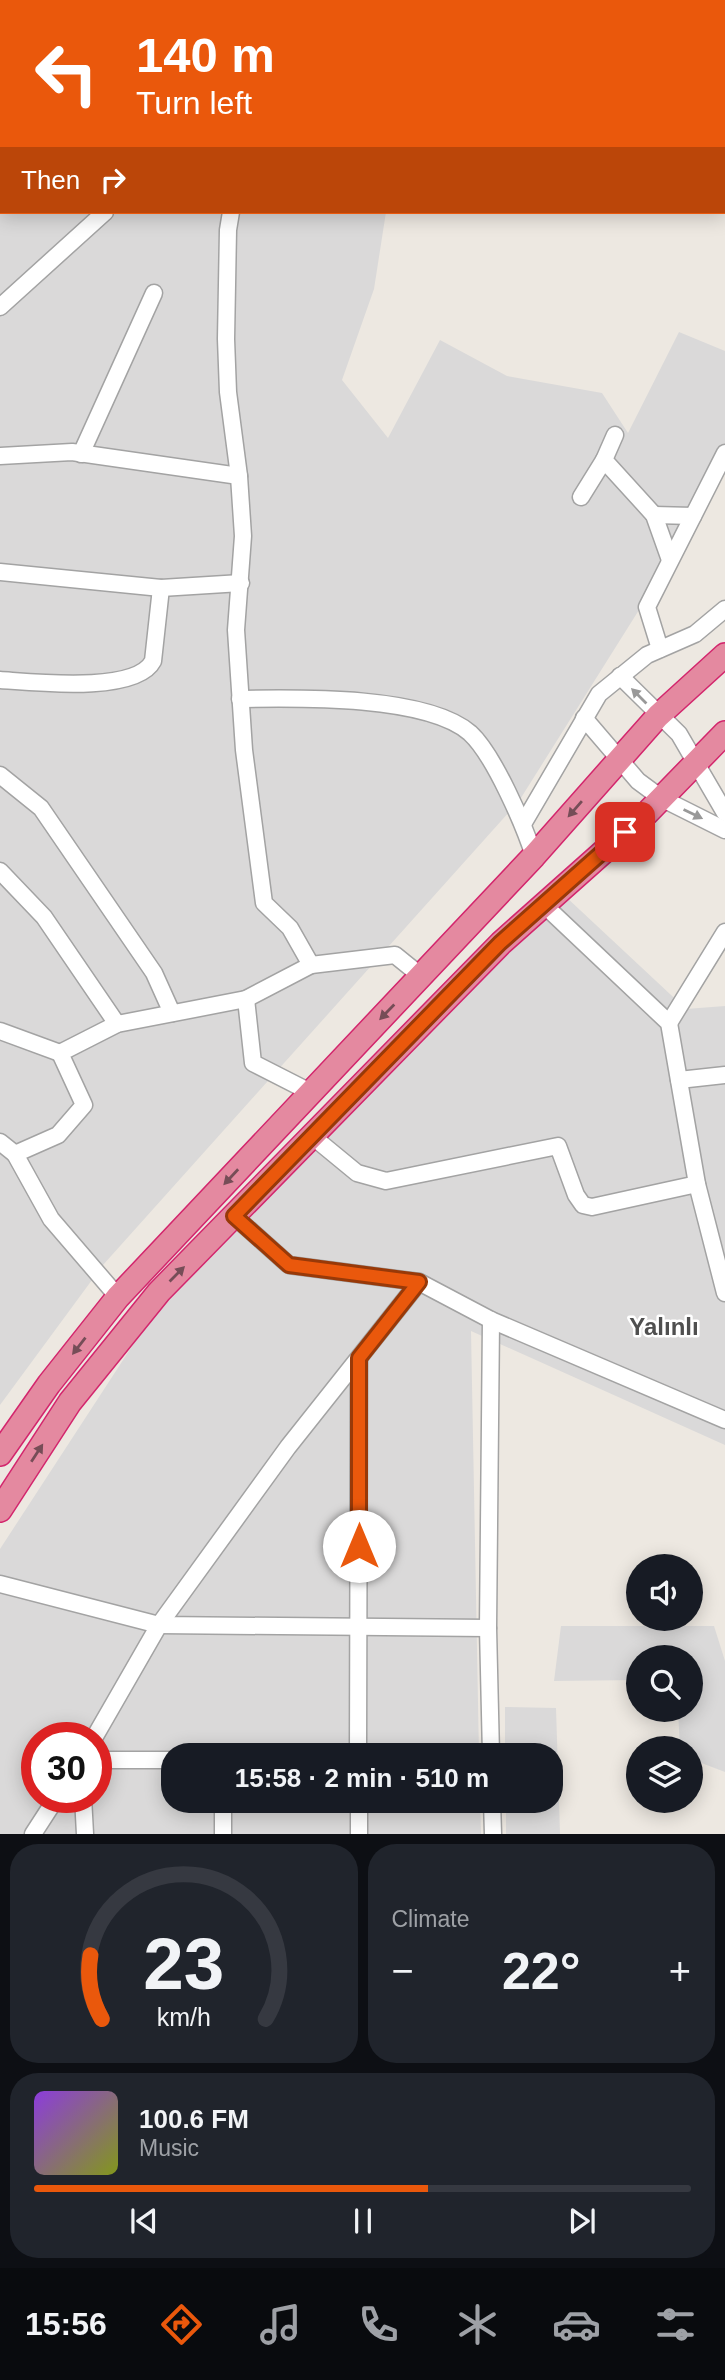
<!DOCTYPE html>
<meta charset="utf-8">
<style>
:root{--surface:#171b24;--page:#20242c;--text:#f1f3f6;--muted:#9ea1a6;--line:#363941;--accent:#ea580c}
body{margin:0;font-family:Arial,sans-serif;background:var(--page);color:var(--text);height:100vh;display:flex;flex-direction:column;font-size:26px;white-space:nowrap}
*{box-sizing:border-box;margin:0}
p{font-size:23px;color:var(--muted)}
.icon{flex:none;width:38px;height:38px;fill:none;stroke:currentColor;stroke-width:2;stroke-linecap:round;stroke-linejoin:round}
.map{position:relative;height:1834px;overflow:hidden}
.drawer{display:flex;flex-direction:column;gap:10px;padding:10px;background:#0d0f14;flex:1}
.drawer>*{flex:none}
.hud{position:absolute;left:0px;top:0px;width:726px;height:214px;box-shadow:0 4px 18px #0003;background:#ea580c;color:#fff;overflow:hidden}
.controls{position:absolute;left:626px;top:1554px;display:grid;gap:14px}
.controls a{display:grid;place-items:center;width:77px;height:77px;border-radius:50%;background:var(--surface);box-shadow:0 4px 18px #0003;font-size:35px}
.speed{position:absolute;left:21px;top:1722px;display:flex;gap:14px;font-size:35px;font-weight:700;text-align:center}
.speed>*{display:grid;place-content:center;width:91px;height:91px;border-radius:50%;background:var(--surface);box-shadow:0 4px 18px #0003;line-height:1}
.speed .limit{border:10px solid #d22;background:#fff;color:#111}
.pin{position:absolute;display:grid;place-items:center;width:60px;height:60px;color:#fff;margin:-30px;border-radius:14px;box-shadow:0 4px 10px #0006}
.me{position:absolute;width:77px;margin:-38px;rotate:0deg;stroke-linejoin:round;filter:drop-shadow(0 0 5px #0008)}
.turn{display:flex;align-items:center;gap:24px;height:147px;padding:0 21px;font-size:32px}
.turn .icon{width:91px;height:91px;stroke-width:2.5}
.turn b{display:block;font-size:49px;line-height:60px}
.then{display:flex;align-items:center;height:66px;padding:0 21px;background:#0003;gap:14px;font-size:26px}
.big{font-size:52px;font-weight:600;line-height:1.1}
.drawer .card{flex:1;display:flex;flex-direction:column;justify-content:center;gap:10px;min-width:0;padding:0 24px;border-radius:28px;background:var(--page)}
.drawer .dial{align-items:center;gap:0}
.dial svg{height:182px;overflow:visible;fill:none;stroke:var(--line);stroke-width:7;stroke-linecap:round;text-anchor:middle}
.dial text{fill:var(--text);stroke:none}
.song{display:flex;align-items:center;gap:21px}
.cover{width:84px;height:84px;border-radius:10px;background:linear-gradient(135deg,hsl(270 70% 55%),hsl(70 70% 35%))}
.played{height:7px;border-radius:4px;background:linear-gradient(90deg,var(--accent) 60%,var(--line) 60%)}
.keys{display:flex;justify-content:space-around;direction:ltr}
.heat{display:flex;justify-content:space-between;align-items:center;font-size:38px;direction:ltr}
.drawer .tiles{flex:1;display:grid;gap:10px;grid-template-columns:1fr 1fr}
.card:last-child{grid-column:span 2}
.trip{position:absolute;left:161px;top:1743px;width:402px;height:70px;border-radius:28px;background:var(--surface);box-shadow:0 4px 18px #0003;font-weight:600;line-height:70px;text-align:center}
.dock{display:flex;height:112px;justify-content:space-around;align-items:center;background:#090b0e;color:var(--muted)}
.dock .icon{width:49px;height:49px}
.dock .current{color:var(--accent)}
.dock b{font-size:32px;color:var(--text)}
.map>svg:first-child{display:block}
.residential{fill:#dad9d9;fill-rule:evenodd}
.lines{fill:none;stroke-linecap:round;stroke-linejoin:round}
.minor-casing{stroke:#a3a3a3;stroke-width:19}
.highway-casing{stroke:#d3266d;stroke-width:26}
.minor{stroke:#fff;stroke-width:16}
.highway{stroke:#e489a0;stroke-width:23}
.oneway{fill:#999}
.oneway2{fill:#764d57}
.route-casing{stroke:#983908;stroke-width:18}
.route{stroke:#ea580c;stroke-width:12}
.labels{text-anchor:middle;dominant-baseline:central;stroke-width:5;stroke-linejoin:round;paint-order:stroke}
.district-label{font-size:24px;font-weight:bold;fill:#4f4f4f;stroke:#fff}
</style>
<div class="map">
<svg width="725" height="1834" viewBox="0 0 725 1834">
<rect width="100%" height="100%" fill="#ede8e1"/>
<g class="residential">
<path d="M 0,0 L 199,0 L 2,2 L 2,212 L 386,212 L 374,289 L 342,380 L 388,438 L 440,340 L 507,376 L 602,393 L 628,433 L 679,332 L 725,351 L 725,473 L 519,801 L 103,1265 L 0,1405 Z"/>
<path d="M 256,0 L 494,0 L 256,2 Z"/>
<path d="M 565,896 L 686,1009 L 725,1006 L 725,1445 L 471,1331 L 479,1755 L 173,1755 L 173,1801 L 480,1801 L 481,1834 L 0,1834 L 0,1549 L 155,1311 ZM 37,1738 L 96,1738 L 96,1797 L 37,1797 Z"/>
<path d="M 561,1626 L 714,1626 L 725,1661 L 725,1772 L 691,1759 L 691,1748 L 680,1748 L 678,1710 L 691,1710 L 691,1657 L 639,1657 L 639,1680 L 554,1681 Z"/>
<path d="M 505,1707 L 556,1708 L 560,1834 L 506,1834 L 506,1801 L 551,1801 L 551,1755 L 505,1755 Z"/>
</g>
<g class="lines">
<defs>
<g id="minor">
<path d="M 188,0 L 189,2"/>
<path d="M 668,0 L 670,2"/>
<path d="M 128,2 L 129,0"/>
<path d="M 724,53 L 725,53"/>
<path d="M 0,124 L 2,123"/>
<path d="M 231,212 L 228,230 L 226,339 L 228,392 L 239,476 L 243,536 L 236,630 L 244,750 L 264,903 L 290,928 L 311,965 L 395,955 L 421,976"/>
<path d="M 0,307 L 105,212"/>
<path d="M 615,435 L 604,460 L 654,515 L 670,560"/>
<path d="M 81,454 L 154,293"/>
<path d="M 0,456 L 72,452 L 239,476"/>
<path d="M 581,497 L 604,460"/>
<path d="M 654,515 L 693,516"/>
<path d="M 0,572 L 161,588 L 241,583"/>
<path d="M 660,649 L 647,607 L 725,453"/>
<path d="M 620,676 L 679,734 L 725,813"/>
<path d="M 0,680 C 32,682 136,694 153,661 L 161,588"/>
<path d="M 240,699 C 297,698 426,695 470,733 C 494,755 524,825 534,856"/>
<path d="M 584,718 L 638,781 L 661,798 L 725,830"/>
<path d="M 0,775 L 41,808 L 154,973 L 172,1013"/>
<path d="M 523,824 L 599,694 L 647,655 L 695,634 L 725,609"/>
<path d="M 0,871 L 44,917 L 117,1024"/>
<path d="M 543,904 L 669,1023 L 697,1184 L 725,1293"/>
<path d="M 246,999 L 253,1063 L 310,1092"/>
<path d="M 669,1023 L 725,932"/>
<path d="M 0,1031 L 60,1053"/>
<path d="M 679,1080 L 725,1075"/>
<path d="M 312,1136 L 357,1173 L 386,1181 L 558,1146 L 576,1195 L 583,1205 L 592,1207 L 697,1184"/>
<path d="M 0,1142 L 15,1154 L 58,1135 L 84,1105 L 60,1053 L 117,1024 L 246,999 L 311,965"/>
<path d="M 15,1154 L 51,1219 L 118,1297"/>
<path d="M 234,1216 L 289,1265 L 419,1282 L 491,1320 L 725,1420"/>
<path d="M 0,1584 L 159,1625 L 488,1628"/>
<path d="M 94,1738 L 159,1625 L 288,1447 L 419,1282"/>
<path d="M 340,1755 L 358,1755"/>
<path d="M 358,1755 L 359,1358"/>
<path d="M 491,1755 L 488,1628 L 491,1320"/>
<path d="M 96,1760 L 173,1760"/>
<path d="M 83,1797 L 85,1834"/>
<path d="M 359,1801 L 359,1834"/>
<path d="M 492,1801 L 493,1834"/>
<path d="M 33,1834 L 57,1797"/>
<path d="M 223,1834 L 223,1801"/>
</g>
<g id="highway">
<path d="M 0,1454 L 49,1384 L 118,1297 L 534,856 L 658,716 L 725,655"/>
<path d="M 0,1510 L 70,1402 L 159,1292 L 501,943 L 646,814 L 725,733"/>
</g>
</defs>
<use href="#minor" class="minor-casing"/>
<use href="#highway" class="highway-casing"/>
<use href="#minor" class="minor"/>
<use href="#highway" class="highway"/>
</g>
<defs><path id="oneway-solid" d="M-6-.8H1V-3.2L6.5 0L1 3.2V.8H-6Z" transform="scale(1.75)"/></defs>
<g class="oneway">
<use href="#oneway-solid" transform="translate(639 696) rotate(-135)"/>
<use href="#oneway-solid" transform="translate(693 814) rotate(26)"/>
</g>
<g class="oneway2">
<use href="#oneway-solid" transform="translate(575 809) rotate(131)"/>
<use href="#oneway-solid" transform="translate(387 1012) rotate(134)"/>
<use href="#oneway-solid" transform="translate(231 1177) rotate(133)"/>
<use href="#oneway-solid" transform="translate(177 1274) rotate(-45)"/>
<use href="#oneway-solid" transform="translate(79 1346) rotate(128)"/>
<use href="#oneway-solid" transform="translate(37 1453) rotate(-57)"/>
</g>
<g class="lines">
<defs>
<path id="route" d="M 359,1546 L 359,1358 L 419,1282 L 289,1265 L 234,1216 L 500,943 L 625,832"/>
</defs>
<use href="#route" class="route-casing"/>
<use href="#route" class="route"/>
</g>
<g class="labels">
<g class="district-label">
<text x="664" y="1326">Yalınlı</text>
</g>
</g>
</svg>
<div class="controls">
<a><svg class="icon" aria-label="sound" viewBox="0 0 24 24"><path d="M4 9h4l5-4v14l-5-4H4zM17 9q2 3 0 6"/></svg></a>
<a><svg class="icon" aria-label="search" viewBox="0 0 24 24"><circle cx="10" cy="10" r="6"/><path d="M15 15l6 6"/></svg></a>
<a><svg class="icon" aria-label="layers" viewBox="0 0 24 24"><path d="M12 4l9 5-9 5-9-5zM3 14l9 5 9-5"/></svg></a>
</div>
<div class="speed"><div class="limit">30</div></div>
<div class="pin" style="left:625px;top:832px;background:#d93025"><svg class="icon" aria-label="arrive" viewBox="0 0 24 24"><path d="M6 21V4h12l-3 4 3 4H6"/></svg></div>
<svg class="me" style="left:359px;top:1546px" viewBox="-20 -20 40 40"><circle r="19" fill="#fff"/><path d="M0-13L10 11 0 6-10 11z" fill="#ea580c"/></svg>
<div class="trip">15:58 · 2 min · 510 m</div>
<div class="hud">
<div class="turn"><svg class="icon" aria-label="left" viewBox="0 0 24 24"><path d="M17 20v-9H6M10 6l-5 5 5 5"/></svg><div><b>140 m</b>Turn left</div></div>
<div class="then">Then<svg class="icon" aria-label="right" viewBox="0 0 24 24"><path d="M7 20v-9h11M14 6l5 5-5 5"/></svg></div>
</div>
</div>
<section class="drawer">
<div class="tiles">
<div class="card dial"><svg viewBox="0 0 100 80">
<path d="M14 69A42 42 0 1 1 86 69"/>
<path d="M14 69A42 42 0 0 1 9 41" stroke="#ea580c"/>
<text x="50" y="56" font-size="32" font-weight="700">23</text>
<text x="50" y="72" font-size="11">km/h</text>
</svg></div>
<div class="card"><p>Climate</p>
<div class="heat"><a>−</a><b class="big">22°</b><a>+</a></div>
</div>
<div class="card">
<div class="song"><i class="cover"></i><div><b>100.6 FM</b><p>Music</p></div></div>
<div class="played"></div>
<div class="keys"><svg class="icon" aria-label="previous" viewBox="0 0 24 24"><path d="M18 5L8 12l10 7zM5 5v14"/></svg><svg class="icon" aria-label="pause" viewBox="0 0 24 24"><path d="M8 5v14M16 5v14"/></svg><svg class="icon" aria-label="next" viewBox="0 0 24 24"><path d="M6 5l10 7-10 7zM19 5v14"/></svg></div>
</div>
</div>
</section>
<nav class="dock">
<b>15:56</b>
<svg class="icon current" aria-label="directions" viewBox="0 0 24 24"><path d="M12 3l9 9-9 9-9-9zM9 14v-3h6M13 9l2 2-2 2"/></svg>
<svg class="icon" aria-label="music" viewBox="0 0 24 24"><path d="M9 18V5l10-2v13"/><circle cx="6" cy="18" r="3"/><circle cx="16" cy="16" r="3"/></svg>
<svg class="icon" aria-label="phone" viewBox="0 0 24 24"><path d="M5 4h4l2 5-3 2q2 4 5 5l2-3 5 2v4C11 20 4 13 5 4z"/></svg>
<svg class="icon" aria-label="climate" viewBox="0 0 24 24"><path d="M12 3v18M4 7l16 10M4 17L20 7"/></svg>
<svg class="icon" aria-label="car" viewBox="0 0 24 24"><path d="M5 17H2v-5l4-1 3-4h7l3 4 3 1v5h-3M9 17h6M6 11h13"/><circle cx="7" cy="17" r="2"/><circle cx="17" cy="17" r="2"/></svg>
<svg class="icon" aria-label="filters" viewBox="0 0 24 24"><path d="M4 7h16M4 17h16"/><circle cx="9" cy="7" r="2"/><circle cx="15" cy="17" r="2"/></svg>
</nav>
